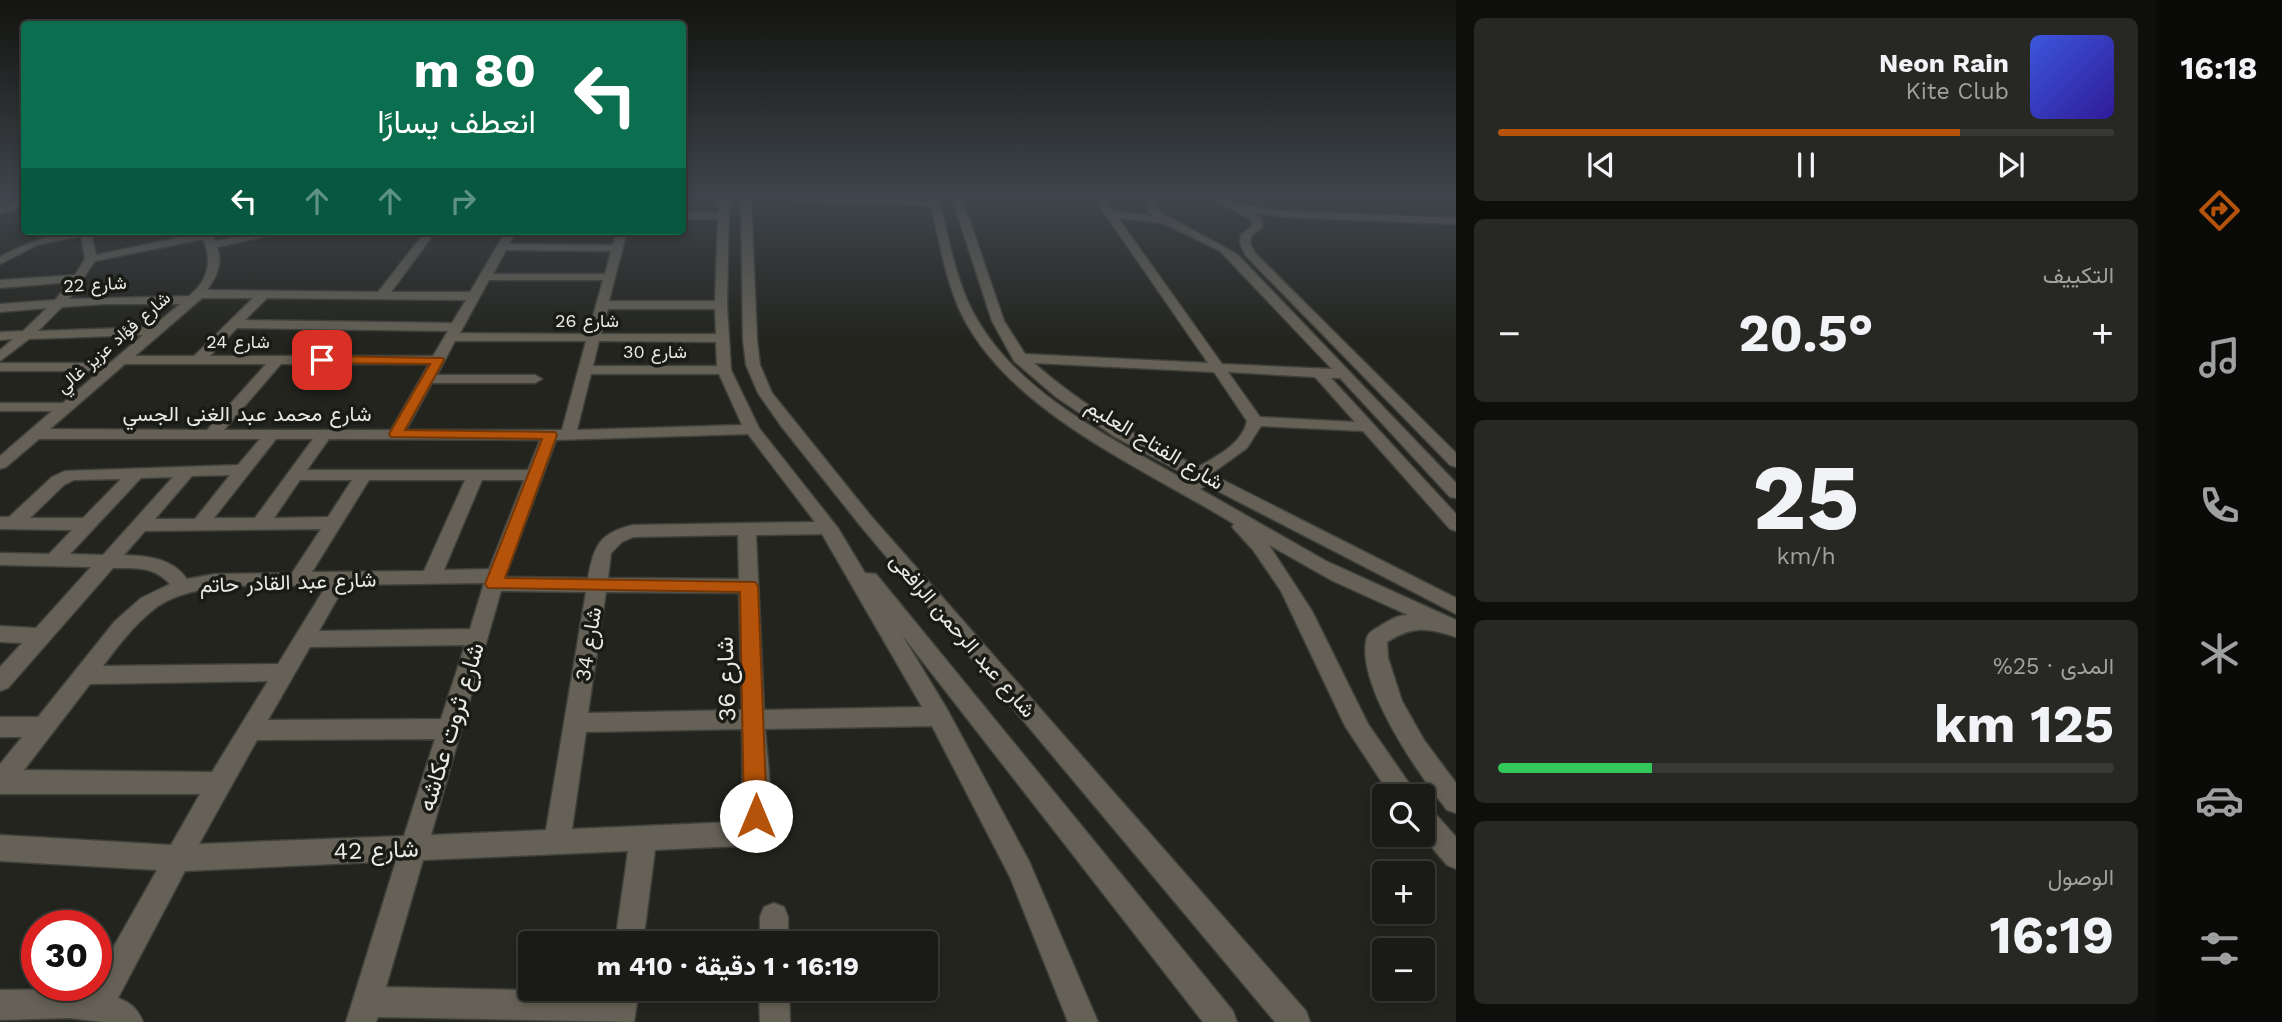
<!DOCTYPE html>
<html lang="ar">
<meta charset="utf-8">
<style>
:root{--surface:#1a1b16;--page:#272823;--text:#f1f3f6;--muted:#9fa1a1;--line:#383935;--accent:#b45309}
body{margin:0;font-family:"Work Sans",Vazirmatn,sans-serif;background:var(--page);color:var(--text);direction:rtl;height:100vh;display:flex;flex-direction:column;font-size:26px;white-space:nowrap}
*{box-sizing:border-box;margin:0}
p{font-size:23px;color:var(--muted)}
.icon{flex:none;width:38px;height:38px;fill:none;stroke:currentColor;stroke-width:2;stroke-linecap:round;stroke-linejoin:round}
.map{position:relative;flex:1;overflow:hidden;direction:ltr}
.side{display:flex;flex-direction:column;gap:18px;padding:18px;background:#0e0f0c;width:700px}
.side>*{flex:none}
.hud{position:absolute;left:21px;top:21px;width:665px;height:214px;border-radius:7px;box-shadow:0 4px 10px #0003,0 0 0 2px var(--line);direction:rtl;background:#0b6e4f;color:#fff;overflow:hidden}
.fabs{position:absolute;left:1372px;top:784px;display:grid;gap:14px}
.fabs a{display:grid;place-items:center;width:63px;height:63px;border-radius:7px;background:var(--surface);box-shadow:0 4px 10px #0003,0 0 0 2px var(--line);font-size:35px}
.speed{position:absolute;left:21px;top:910px;display:flex;gap:14px;font-size:35px;font-weight:700;text-align:center}
.speed>*{display:grid;place-content:center;width:91px;height:91px;border-radius:50%;background:var(--surface);box-shadow:0 4px 10px #0003,0 0 0 2px var(--line);line-height:1}
.speed .limit{border:10px solid #d22;background:#fff;color:#111}
.pin{position:absolute;display:grid;place-items:center;width:60px;height:60px;color:#fff;margin:-30px;border-radius:14px;box-shadow:0 4px 10px #0006}
.me{position:absolute;width:77px;margin:-38px;rotate:0deg;stroke-linejoin:round;filter:drop-shadow(0 0 5px #0008)}
.turn{display:flex;align-items:center;gap:24px;height:147px;padding:0 35px;font-size:32px}
.turn .icon{width:91px;height:91px;stroke-width:2.5}
.turn b{display:block;font-size:49px;line-height:60px}
.lanes{display:flex;align-items:center;height:66px;padding:0 35px;background:#0003;justify-content:center;gap:35px;direction:ltr}
.lanes .off{opacity:.35}
.big{font-size:52px;font-weight:700;line-height:1.1}
.side .tile{flex:1;display:flex;flex-direction:column;justify-content:center;gap:10px;min-width:0;padding:0 24px;border-radius:10px;background:var(--page)}
.side .dial{align-items:center;gap:0}
.dial b{font-size:91px;line-height:1}
.song{display:flex;align-items:center;gap:21px}
.cover{width:84px;height:84px;border-radius:10px;background:linear-gradient(135deg,hsl(230 70% 55%),hsl(250 70% 35%))}
.played{height:7px;border-radius:4px;background:linear-gradient(90deg,var(--accent) 75%,var(--line) 75%)}
.keys{display:flex;justify-content:space-around;direction:ltr}
.heat{display:flex;justify-content:space-between;align-items:center;font-size:38px;direction:ltr}
.charge{height:10px;border-radius:5px;background:linear-gradient(90deg,#34c759 25%,var(--line) 0)}
.trip{position:absolute;left:518px;top:931px;width:420px;height:70px;border-radius:7px;background:var(--surface);box-shadow:0 4px 10px #0003,0 0 0 2px var(--line);font-weight:700;line-height:70px;text-align:center;direction:rtl}
main{display:flex;flex:1;min-height:0}
.menu{display:flex;flex-direction:column;width:126px;justify-content:space-around;align-items:center;background:#0a0b09;color:var(--muted)}
.menu .icon{width:49px;height:49px}
.menu .on{color:var(--accent)}
.menu b{font-size:32px;color:var(--text)}
.map>svg:first-child{display:block}
.lines{fill:none;stroke-linecap:round;stroke-linejoin:round}
.minor-casing{stroke:#3f403a;stroke-width:3}
.minor{fill:#656156;fill-rule:evenodd}
.route{fill:#b45309;stroke:#753606;stroke-width:2}
.labels{text-anchor:middle;dominant-baseline:central;stroke-width:7;stroke-linejoin:round;paint-order:stroke}
.far-street-label{font-size:18px;fill:#e9eae6;stroke:#1a1b15}
.street-label{font-size:21px;fill:#e9eae6;stroke:#1a1b15}
.near-street-label{font-size:24px;fill:#e9eae6;stroke:#1a1b15}
</style>
<main>
<nav class="menu">
<b>16:18</b>
<svg class="icon on" aria-label="directions" viewBox="0 0 24 24"><path d="M12 3l9 9-9 9-9-9zM9 14v-3h6M13 9l2 2-2 2"/></svg>
<svg class="icon" aria-label="music" viewBox="0 0 24 24"><path d="M9 18V5l10-2v13"/><circle cx="6" cy="18" r="3"/><circle cx="16" cy="16" r="3"/></svg>
<svg class="icon" aria-label="phone" viewBox="0 0 24 24"><path d="M5 4h4l2 5-3 2q2 4 5 5l2-3 5 2v4C11 20 4 13 5 4z"/></svg>
<svg class="icon" aria-label="climate" viewBox="0 0 24 24"><path d="M12 3v18M4 7l16 10M4 17L20 7"/></svg>
<svg class="icon" aria-label="car" viewBox="0 0 24 24"><path d="M5 17H2v-5l4-1 3-4h7l3 4 3 1v5h-3M9 17h6M6 11h13"/><circle cx="7" cy="17" r="2"/><circle cx="17" cy="17" r="2"/></svg>
<svg class="icon" aria-label="filters" viewBox="0 0 24 24"><path d="M4 7h16M4 17h16"/><circle cx="9" cy="7" r="2"/><circle cx="15" cy="17" r="2"/></svg>
</nav>
<section class="side">
<div class="tile">
<div class="song"><i class="cover"></i><div><b>Neon Rain</b><p>Kite Club</p></div></div>
<div class="played"></div>
<div class="keys"><svg class="icon" aria-label="previous" viewBox="0 0 24 24"><path d="M18 5L8 12l10 7zM5 5v14"/></svg><svg class="icon" aria-label="pause" viewBox="0 0 24 24"><path d="M8 5v14M16 5v14"/></svg><svg class="icon" aria-label="next" viewBox="0 0 24 24"><path d="M6 5l10 7-10 7zM19 5v14"/></svg></div>
</div>
<div class="tile"><p>التكييف</p>
<div class="heat"><a>−</a><b class="big">20.5°</b><a>+</a></div>
</div>
<div class="tile dial"><b>25</b><p>km/h</p></div>
<div class="tile"><p>المدى · 25%</p><b class="big">125 km</b><div class="charge"></div></div>
<div class="tile"><p>الوصول</p><b class="big">16:19</b></div>
</section>
<div class="map">
<svg width="1456" height="1022" viewBox="0 0 1456 1022">
<rect width="100%" height="100%" fill="#23241e"/>
<g class="lines">
<defs>
<g id="minor">
<path d="M 719,198 L 729,198 L 727,305 L 731,370 L 759,428 L 838,528 L 865,573 L 876,574 L 1233,1011 L 1237,1022 L 1203,1022 L 902,635 L 947,709 L 1029,861 L 1098,1022 L 1068,1022 L 1010,877 L 932,726 L 765,729 C 767,766 783,829 739,846 L 655,850 L 643,943 L 615,943 L 628,851 L 423,860 L 386,987 L 609,992 L 609,989 L 639,989 L 634,1022 L 378,1017 L 376,1022 L 346,1022 L 396,861 L 185,871 L 118,998 C 131,1003 138,1009 143,1022 L 103,1022 L 69,1018 L 0,1020 L 0,990 L 90,989 L 92,985 L 96,985 L 96,978 L 157,870 L 0,861 L 0,835 L 171,845 L 200,794 L 0,794 L 0,764 L 22,737 L 0,737 L 0,717 L 38,717 L 115,621 L 141,598 L 170,584 C 154,566 135,568 113,568 L 8,688 L 0,691 L 0,667 L 22,643 L 0,642 L 0,626 L 36,628 L 91,567 L 0,565 L 0,553 L 49,554 L 72,530 L 0,529 L 0,517 L 9,517 L 52,477 L 65,471 L 238,465 L 260,439 L 39,439 L 6,467 L 0,469 L 0,456 L 52,411 L 0,411 L 0,403 L 63,403 L 100,371 L 0,371 L 0,363 L 110,363 L 143,335 L 29,339 L 0,361 L 0,350 L 13,339 L 0,340 L 0,332 L 23,331 L 47,308 L 0,312 L 0,304 L 55,300 L 70,282 L 0,288 L 0,280 L 75,275 L 85,259 L 81,236 L 37,245 L 0,264 L 0,257 C 31,240 60,231 95,231 L 91,234 L 96,255 L 200,233 L 199,231 L 209,231 L 215,241 L 270,231 L 291,231 L 217,247 C 223,264 217,276 207,290 L 378,292 L 426,231 L 436,231 L 391,292 L 470,292 L 506,231 L 516,231 L 509,244 L 613,245 L 617,231 L 627,231 L 609,301 L 715,301 L 718,219 L 682,219 L 682,213 L 719,213 ZM 203,239 C 213,261 208,281 189,296 L 69,299 L 95,261 ZM 506,250 L 611,251 L 605,274 L 493,274 ZM 489,280 L 603,280 L 588,334 L 460,333 ZM 202,298 L 253,298 L 194,356 L 135,356 ZM 267,298 L 466,300 L 452,323 L 245,320 ZM 105,304 L 180,304 L 152,327 L 38,331 L 62,307 ZM 608,309 L 715,309 L 716,334 L 601,334 ZM 237,328 L 448,331 L 433,356 L 210,356 ZM 455,341 L 586,341 L 562,430 L 406,430 L 432,383 L 535,383 L 542,379 L 535,375 L 437,375 ZM 599,341 L 716,342 L 717,366 L 593,366 ZM 125,364 L 266,364 L 207,430 L 50,429 ZM 281,364 L 429,364 L 391,430 L 224,430 ZM 591,374 L 719,374 L 742,425 L 577,430 ZM 748,434 L 815,522 L 633,525 C 599,533 594,546 588,578 L 505,577 L 556,440 ZM 276,439 L 313,439 L 255,518 L 214,518 ZM 329,439 L 540,440 L 528,470 L 307,470 ZM 230,475 L 195,519 L 155,519 L 192,476 ZM 173,477 L 103,555 L 70,554 L 141,478 ZM 121,479 L 83,518 L 30,518 L 64,485 L 74,480 ZM 300,480 L 352,480 L 328,517 L 274,518 ZM 369,480 L 465,480 L 424,571 L 312,572 ZM 482,480 L 524,480 L 489,569 L 444,570 ZM 321,529 L 292,573 L 215,574 L 187,579 C 172,558 148,556 124,555 L 145,531 ZM 822,534 L 922,707 L 764,710 L 756,535 ZM 738,535 L 739,579 L 608,578 L 611,553 L 622,542 L 633,537 ZM 484,583 L 470,629 L 319,631 L 345,585 ZM 326,586 L 278,664 L 103,666 C 118,646 133,626 153,610 C 194,577 275,587 326,586 ZM 501,591 L 586,592 L 546,830 L 431,835 ZM 606,592 L 739,593 L 742,710 L 588,713 ZM 465,645 L 441,719 L 268,720 L 310,647 ZM 268,681 L 212,772 L 24,770 L 90,684 ZM 742,729 L 743,805 L 742,814 L 734,822 L 572,829 L 586,732 ZM 435,739 L 404,836 L 199,844 L 257,740 Z"/>
<path d="M 741,198 L 751,198 L 757,340 L 760,365 L 772,393 L 871,516 L 1306,1011 L 1310,1022 L 1275,1022 L 859,524 L 781,426 L 758,393 L 746,365 L 743,340 Z"/>
<path d="M 794,198 L 939,198 C 949,239 956,285 978,321 C 1024,398 1114,439 1190,483 L 1190,477 L 1115,437 L 1056,397 L 1014,361 L 992,321 L 952,198 L 962,198 L 1004,321 L 1025,354 L 1208,363 L 1094,198 L 1104,198 L 1113,211 L 1153,216 L 1147,210 L 1151,198 L 1164,198 L 1158,202 L 1157,209 L 1165,215 L 1237,254 L 1456,483 L 1456,498 L 1450,497 L 1340,378 L 1331,378 L 1456,514 L 1456,531 L 1450,529 L 1363,431 L 1261,426 L 1247,448 L 1211,474 L 1456,598 L 1456,614 L 1206,485 L 1200,489 L 1326,561 L 1456,620 L 1456,637 C 1427,628 1414,625 1387,642 L 1388,658 L 1402,701 L 1424,740 L 1456,783 L 1456,813 L 1447,810 C 1420,776 1354,683 1367,637 C 1369,631 1378,628 1383,624 C 1392,619 1398,615 1408,615 L 1333,581 L 1269,545 L 1312,611 L 1368,724 L 1418,796 L 1391,796 L 1345,726 L 1281,591 L 1253,550 L 1232,527 L 1234,524 C 1145,469 1015,415 964,319 C 946,284 940,243 931,206 L 799,201 ZM 1118,218 L 1163,223 L 1220,251 L 1332,369 L 1222,364 ZM 1034,363 L 1214,372 L 1247,421 C 1242,444 1217,456 1198,467 C 1138,437 1085,408 1034,363 ZM 1228,372 L 1315,377 L 1355,422 L 1260,417 Z"/>
<path d="M 1210,198 L 1224,198 L 1240,205 L 1284,211 L 1456,218 L 1456,224 L 1284,217 L 1254,212 L 1262,219 L 1262,227 L 1251,236 L 1250,243 L 1255,253 L 1456,453 L 1456,467 L 1450,465 L 1246,256 L 1240,243 L 1241,235 L 1252,226 L 1252,220 Z"/>
<path d="M 24,200 L 24,206 L 0,214 L 0,208 Z"/>
<path d="M 1423,806 L 1432,810 L 1456,837 L 1456,869 L 1447,865 L 1421,835 Z"/>
<path d="M 774,903 L 784,907 L 788,917 L 788,943 L 760,943 L 760,917 L 764,907 Z"/>
<path d="M 759,989 L 789,989 L 790,1022 L 760,1022 Z"/>
</g>
</defs>
<use href="#minor" class="minor-casing"/>
<use href="#minor" class="minor"/>
</g>
<linearGradient id="sky" x2="0" y2="1"><stop stop-color="#131410"/><stop offset="0.58" stop-color="#3f454c"/><stop offset="1" stop-color="#3f454c" stop-opacity="0"/></linearGradient>
<rect width="1456" height="341" fill="url(#sky)"/>
<path class="route" d="M 322,356 L 443,358 L 444,360 L 405,430 L 555,432 L 557,435 L 505,578 L 755,582 L 758,586 L 767,816 L 764,824 L 756,827 L 748,824 L 744,816 L 740,592 L 488,588 L 485,584 L 542,439 L 391,437 L 389,434 L 430,364 L 317,363 L 317,358 Z"/>
<g class="labels">
<g class="far-street-label">
<text transform="translate(95 284) rotate(-3)">شارع 22</text>
<text x="587" y="320">شارع 26</text>
<text x="238" y="341">شارع 24</text>
<text transform="translate(113 342) rotate(-41)">شارع فؤاد عزيز غالي</text>
<text x="655" y="351">شارع 30</text>
</g>
<g class="street-label">
<text x="247" y="413">شارع محمد عبد الغنى الجسي</text>
<text transform="translate(1155 444) rotate(31)">شارع الفتاح العليم</text>
<text transform="translate(288 582) rotate(-2)">شارع عبد القادر حاتم</text>
<text transform="translate(963 635) rotate(49)">شارع عبد الرحمن الرافعى</text>
<text transform="translate(588 644) rotate(-81)">شارع 34</text>
</g>
<g class="near-street-label">
<text transform="translate(726 679) rotate(-92)">شارع 36</text>
<text transform="translate(451 727) rotate(-73)">شارع ثروت عكاشه</text>
<text transform="translate(376 850) rotate(-2)">شارع 42</text>
</g>
</g>
</svg>
<div class="fabs">
<a><svg class="icon" aria-label="search" viewBox="0 0 24 24"><circle cx="10" cy="10" r="6"/><path d="M15 15l6 6"/></svg></a>
<a>+</a>
<a>−</a>
</div>
<div class="speed"><div class="limit">30</div></div>
<div class="pin" style="left:322px;top:360px;background:#d93025"><svg class="icon" aria-label="arrive" viewBox="0 0 24 24"><path d="M6 21V4h12l-3 4 3 4H6"/></svg></div>
<svg class="me" style="left:756px;top:816px" viewBox="-20 -20 40 40"><circle r="19" fill="#fff"/><path d="M0-13L10 11 0 6-10 11z" fill="#b45309"/></svg>
<div class="trip">16:19 · 1 دقيقة · 410 m</div>
<div class="hud">
<div class="turn"><svg class="icon" aria-label="left" viewBox="0 0 24 24"><path d="M17 20v-9H6M10 6l-5 5 5 5"/></svg><div><b>80 m</b>انعطف يسارًا</div></div>
<div class="lanes"><svg class="icon" aria-label="left" viewBox="0 0 24 24"><path d="M17 20v-9H6M10 6l-5 5 5 5"/></svg><svg class="icon off" aria-label="ahead" viewBox="0 0 24 24"><path d="M12 20V5M6 11l6-6 6 6"/></svg><svg class="icon off" aria-label="ahead" viewBox="0 0 24 24"><path d="M12 20V5M6 11l6-6 6 6"/></svg><svg class="icon off" aria-label="right" viewBox="0 0 24 24"><path d="M7 20v-9h11M14 6l5 5-5 5"/></svg></div>
</div>
</div>
</main>
